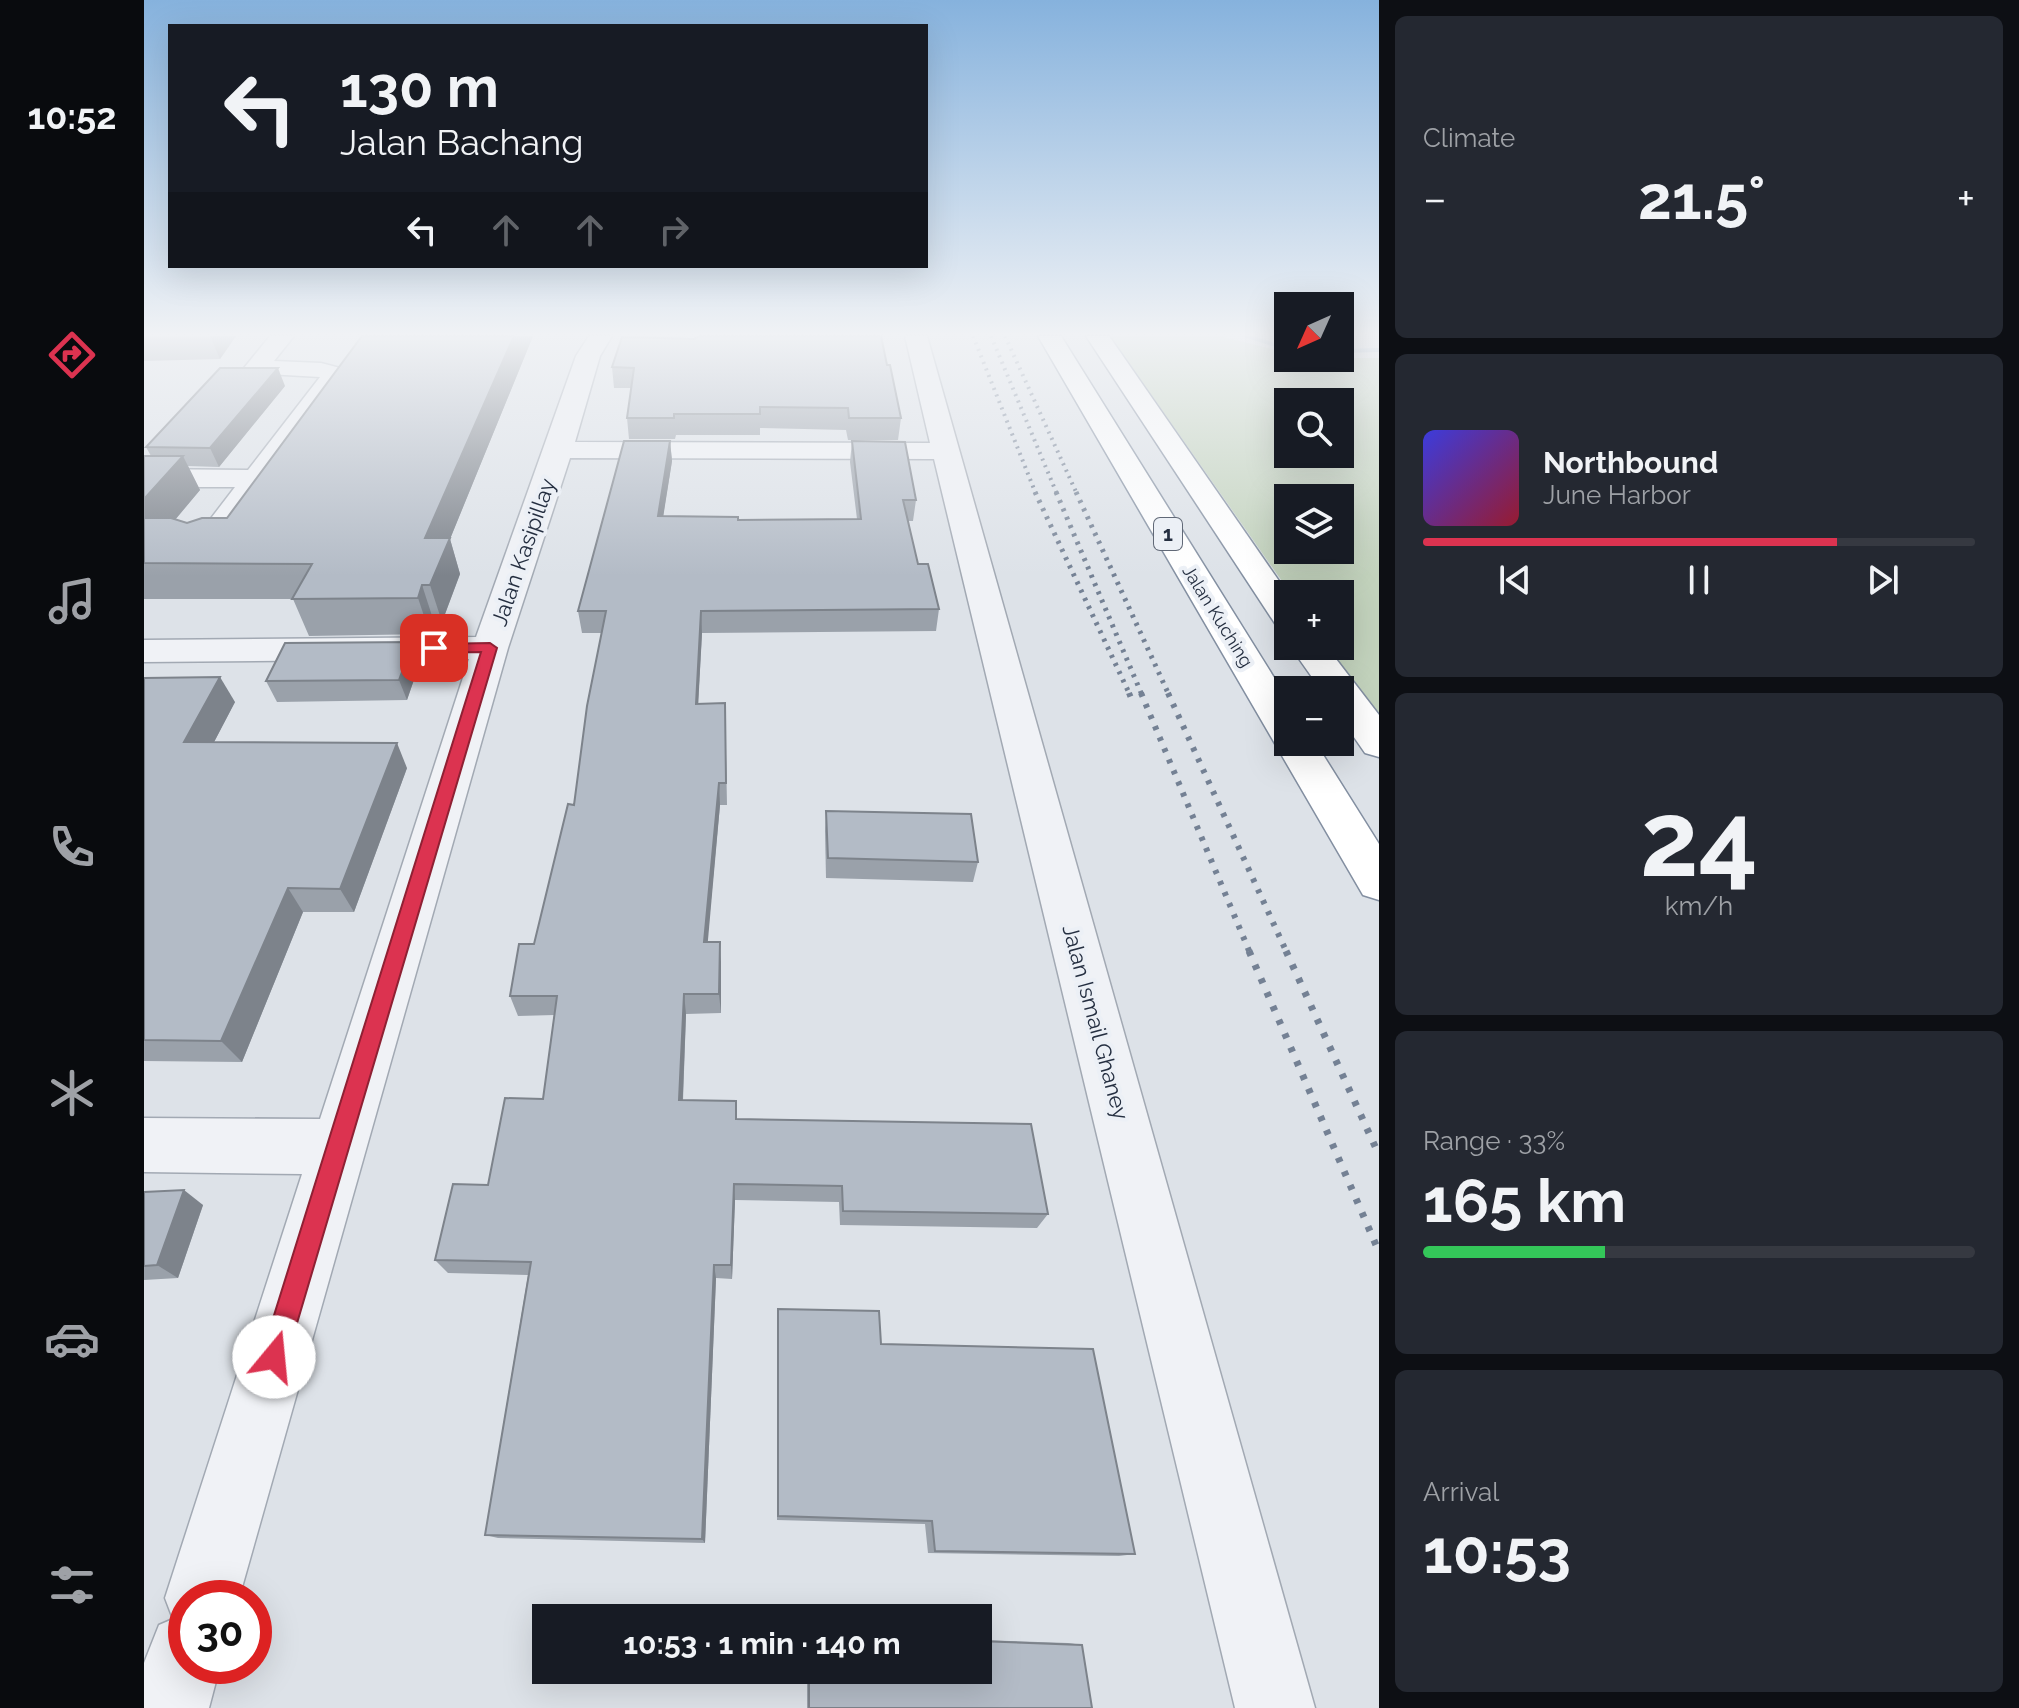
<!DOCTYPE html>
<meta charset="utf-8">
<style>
:root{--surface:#171b24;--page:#242831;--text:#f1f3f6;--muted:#9ea1a6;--line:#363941;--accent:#dc3350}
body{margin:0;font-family:Raleway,sans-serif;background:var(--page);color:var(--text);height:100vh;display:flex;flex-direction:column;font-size:30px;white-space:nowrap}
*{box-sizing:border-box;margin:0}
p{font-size:26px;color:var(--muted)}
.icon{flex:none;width:44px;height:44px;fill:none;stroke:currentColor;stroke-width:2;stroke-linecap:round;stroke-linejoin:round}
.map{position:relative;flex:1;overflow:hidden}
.details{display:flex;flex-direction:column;gap:16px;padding:16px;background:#0d0f14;width:640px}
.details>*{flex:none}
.top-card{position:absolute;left:24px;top:24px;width:760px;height:244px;border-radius:0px;box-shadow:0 8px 32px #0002;background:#171b24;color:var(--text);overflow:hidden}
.needle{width:52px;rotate:225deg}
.controls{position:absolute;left:1130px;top:292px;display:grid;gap:16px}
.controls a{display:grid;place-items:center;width:80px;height:80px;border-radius:0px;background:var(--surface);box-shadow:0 8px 32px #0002;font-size:40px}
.speed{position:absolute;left:24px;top:1580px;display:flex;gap:16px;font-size:40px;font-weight:700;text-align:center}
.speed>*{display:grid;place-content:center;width:104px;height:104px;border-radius:50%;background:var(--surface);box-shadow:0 8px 32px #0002;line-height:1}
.speed .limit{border:12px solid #d22;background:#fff;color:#111}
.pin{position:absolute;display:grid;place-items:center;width:68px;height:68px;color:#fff;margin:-34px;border-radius:16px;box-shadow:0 4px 12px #0006}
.me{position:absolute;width:88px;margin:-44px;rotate:17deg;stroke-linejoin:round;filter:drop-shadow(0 0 6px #0008)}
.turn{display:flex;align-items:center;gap:28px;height:168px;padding:0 40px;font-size:36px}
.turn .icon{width:104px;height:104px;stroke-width:2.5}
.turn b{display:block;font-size:56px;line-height:68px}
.lanes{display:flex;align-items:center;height:76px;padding:0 40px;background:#0003;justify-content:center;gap:40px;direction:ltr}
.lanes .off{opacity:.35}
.big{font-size:60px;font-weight:700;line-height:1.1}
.details .tile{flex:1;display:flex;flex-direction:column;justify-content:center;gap:12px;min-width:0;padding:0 28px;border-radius:12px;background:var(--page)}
.details .dial{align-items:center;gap:0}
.dial b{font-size:104px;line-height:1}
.song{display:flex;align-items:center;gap:24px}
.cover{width:96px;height:96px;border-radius:12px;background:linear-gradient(135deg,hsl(240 70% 55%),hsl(350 70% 35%))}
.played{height:8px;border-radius:4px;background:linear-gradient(90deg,var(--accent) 75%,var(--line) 75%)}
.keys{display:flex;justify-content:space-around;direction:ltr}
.heat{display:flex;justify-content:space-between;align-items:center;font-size:44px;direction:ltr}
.charge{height:12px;border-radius:6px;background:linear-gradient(90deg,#34c759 33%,var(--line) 0)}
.trip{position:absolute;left:388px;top:1604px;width:460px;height:80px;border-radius:0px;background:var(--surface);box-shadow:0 8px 32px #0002;font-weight:700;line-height:80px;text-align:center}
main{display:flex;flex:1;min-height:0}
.tabs{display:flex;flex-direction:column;width:144px;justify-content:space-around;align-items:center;background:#090b0e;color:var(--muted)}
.tabs .icon{width:56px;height:56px}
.tabs .on{color:var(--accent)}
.tabs b{font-size:36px;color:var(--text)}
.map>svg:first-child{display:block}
.green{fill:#c3d3bd;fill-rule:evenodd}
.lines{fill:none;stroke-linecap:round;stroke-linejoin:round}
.stream{fill:#93b0cd;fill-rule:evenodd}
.street-casing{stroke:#a2a9b3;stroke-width:3}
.highway-casing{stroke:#838fa1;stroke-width:3}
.street{fill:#f0f2f6;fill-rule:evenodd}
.highway{fill:#fff;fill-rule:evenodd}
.rail-far3{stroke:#748194;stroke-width:4;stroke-dasharray:2 5;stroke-linecap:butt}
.rail-far2{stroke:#748194;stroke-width:5;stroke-dasharray:3 6;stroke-linecap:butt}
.rail-far1{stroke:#748194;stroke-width:6;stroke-dasharray:4 8;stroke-linecap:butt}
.rail{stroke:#748194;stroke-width:7;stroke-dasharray:5 10;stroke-linecap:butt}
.wall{fill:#9aa1aa}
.shaded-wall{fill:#7d838b}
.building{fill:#b3bbc6;stroke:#7d838b;stroke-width:2}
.route{fill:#dc3350;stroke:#8f2134;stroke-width:2}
.labels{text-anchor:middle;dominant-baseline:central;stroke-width:8;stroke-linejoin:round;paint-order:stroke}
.far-street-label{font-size:18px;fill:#252f41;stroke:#ecf0f6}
.shield{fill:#ecf0f6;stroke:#616977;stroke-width:2}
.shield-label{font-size:20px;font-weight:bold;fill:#252f41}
.street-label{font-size:22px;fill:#252f41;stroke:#ecf0f6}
</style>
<main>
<nav class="tabs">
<b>10:52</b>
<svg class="icon on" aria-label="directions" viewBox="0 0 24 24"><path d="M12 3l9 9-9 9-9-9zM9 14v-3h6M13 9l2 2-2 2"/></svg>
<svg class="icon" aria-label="music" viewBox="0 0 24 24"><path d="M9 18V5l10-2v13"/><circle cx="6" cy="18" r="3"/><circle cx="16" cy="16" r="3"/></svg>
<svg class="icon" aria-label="phone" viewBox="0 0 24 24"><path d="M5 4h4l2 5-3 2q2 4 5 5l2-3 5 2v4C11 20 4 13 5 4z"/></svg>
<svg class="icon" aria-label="climate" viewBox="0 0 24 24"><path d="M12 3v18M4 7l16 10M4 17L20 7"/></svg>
<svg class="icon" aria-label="car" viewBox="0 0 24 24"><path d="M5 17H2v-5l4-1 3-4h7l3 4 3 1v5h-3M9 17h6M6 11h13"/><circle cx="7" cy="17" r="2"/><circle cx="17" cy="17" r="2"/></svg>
<svg class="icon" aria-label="filters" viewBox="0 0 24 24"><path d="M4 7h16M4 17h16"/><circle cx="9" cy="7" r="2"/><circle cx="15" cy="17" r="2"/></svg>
</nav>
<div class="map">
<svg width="1235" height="1708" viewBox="0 0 1235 1708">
<rect width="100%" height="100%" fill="#dde2e8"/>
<path class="green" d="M 966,336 L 1076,336 L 1144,353 L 1144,358 L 1235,358 L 1235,718 L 1184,646 L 1196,646 L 1196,594 L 1147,594 ZM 1144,402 L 1196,402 L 1196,454 L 1144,454 ZM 1144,498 L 1196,498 L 1196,550 L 1144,550 Z"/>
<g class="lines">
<g class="stream">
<path d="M 1097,336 L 1108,336 L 1144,347 L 1144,351 Z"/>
<path d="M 1235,348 L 1235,352 L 1196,353 L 1196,349 Z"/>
</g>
<defs>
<g id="street">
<path d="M 126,336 L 150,336 L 130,361 L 177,363 L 200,369 L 203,374 L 72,554 L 61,556 L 50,554 L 45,547 L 91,487 L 0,487 L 0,469 L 104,470 L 176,377 L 104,373 L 100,368 Z"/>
<path d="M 445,336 L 468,336 L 456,356 L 431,442 L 786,443 L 761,336 L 783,336 L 1171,1708 L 1091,1708 L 790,459 L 426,458 L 364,648 L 95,1598 L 42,1598 L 42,1666 L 76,1666 L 65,1708 L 0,1708 L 0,1663 L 15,1625 L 29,1619 L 21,1598 L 158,1174 L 0,1172 L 0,1118 L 176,1119 L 325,659 L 0,662 L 0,640 L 332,637 L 432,356 Z"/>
</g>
<g id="highway">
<path d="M 894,336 L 917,336 L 1144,700 L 1144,742 L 1171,742 L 1235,844 L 1235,900 L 1219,895 Z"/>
<path d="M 942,336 L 965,336 L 1144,594 L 1144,628 L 1132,625 Z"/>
<path d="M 1146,646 L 1182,646 L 1235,715 L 1235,757 L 1221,753 L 1196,717 L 1196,690 L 1177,690 Z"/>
</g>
</defs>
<use href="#street" class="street-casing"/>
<use href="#highway" class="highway-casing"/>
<use href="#street" class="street"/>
<use href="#highway" class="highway"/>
<g class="rail-far3">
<path d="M 829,336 L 892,494"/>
<path d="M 847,336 L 913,494"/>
<path d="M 861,336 L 933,494"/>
</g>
<g class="rail-far2">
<path d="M 891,492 L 986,695"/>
<path d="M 912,492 L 998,695"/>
<path d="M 932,492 L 1025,695"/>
</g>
<g class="rail-far1">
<path d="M 985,693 L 987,698"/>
<path d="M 997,693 L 1106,953"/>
<path d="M 1024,693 L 1143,953"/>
</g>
<g class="rail">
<path d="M 1105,951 L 1235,1252"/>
<path d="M 1142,951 L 1235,1155"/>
</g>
</g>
<g class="wall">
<path d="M 0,336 L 92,336 L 76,359 L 0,361 Z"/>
<path d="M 218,336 L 389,336 L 306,539 L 316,574 L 298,622 L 290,622 L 286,634 L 165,636 L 149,599 L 0,599 L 0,456 L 7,456 L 2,447 L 141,386 L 75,467 L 44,466 L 56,490 L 31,520 L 43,523 L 83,518 Z"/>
<path d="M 487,336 L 541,336 L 539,339 L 743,365 L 757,418 L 754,440 L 704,440 L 702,430 L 616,428 L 616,435 L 532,435 L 531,439 L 485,439 L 483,418 L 487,388 L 470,388 L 468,367 Z"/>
<path d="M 526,441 L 528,461 L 519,516 L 594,520 L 713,519 L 706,462 L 708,441 L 772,500 L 769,521 L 764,521 L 774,564 L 795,609 L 792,631 L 558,633 L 554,704 L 581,703 L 583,805 L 576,805 L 563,942 L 577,962 L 577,1013 L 542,1014 L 539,1101 L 593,1119 L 904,1214 L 893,1228 L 696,1225 L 695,1202 L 591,1200 L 588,1279 L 572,1278 L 561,1543 L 354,1538 L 341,1535 L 384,1275 L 304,1273 L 291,1260 L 344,1185 L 399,1099 L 410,1015 L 374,1016 L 366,996 L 390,944 L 430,805 L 458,633 L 438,633 L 434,611 Z"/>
<path d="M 276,662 L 263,700 L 133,702 L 122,681 Z"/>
<path d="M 0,678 L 91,702 L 70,742 L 263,768 L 210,912 L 159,912 L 98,1062 L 0,1061 Z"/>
<path d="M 682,811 L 834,862 L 829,882 L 682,878 L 681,831 Z"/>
<path d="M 0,1192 L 59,1205 L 34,1278 L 0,1280 Z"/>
<path d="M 634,1309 L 737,1344 L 991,1554 L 975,1556 L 784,1553 L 781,1524 L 633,1520 Z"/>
<path d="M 834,1640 L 924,1643 L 938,1645 L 948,1708 L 663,1708 L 663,1670 L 834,1670 Z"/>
</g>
<g class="shaded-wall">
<path d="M 66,336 L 92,336 L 76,359 Z"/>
<path d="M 370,336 L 389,336 L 306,539 L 316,574 L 298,622 L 286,585 L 281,538 Z"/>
<path d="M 134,368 L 141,386 L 75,467 L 66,448 Z"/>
<path d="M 526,441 L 528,461 L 516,537 L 514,516 Z"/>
<path d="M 39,456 L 56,490 L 3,553 L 0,548 L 0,499 Z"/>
<path d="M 278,585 L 290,622 L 286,634 L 274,598 Z"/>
<path d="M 557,611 L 558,633 L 553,726 L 552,704 Z"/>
<path d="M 269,642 L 276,662 L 263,700 L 255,680 Z"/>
<path d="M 76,677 L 91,702 L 57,767 L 40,742 Z"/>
<path d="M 253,743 L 263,768 L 210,912 L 196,889 Z"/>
<path d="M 575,783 L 576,805 L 562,962 L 560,942 Z"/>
<path d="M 144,888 L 159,912 L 98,1062 L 77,1041 Z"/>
<path d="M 576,942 L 577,962 L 577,1013 L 575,994 Z"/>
<path d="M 540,994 L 542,1014 L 538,1118 L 535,1100 Z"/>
<path d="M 590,1184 L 591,1200 L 588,1279 L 587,1265 Z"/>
<path d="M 40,1190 L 59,1205 L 34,1278 L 13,1265 Z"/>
<path d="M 570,1265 L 572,1278 L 561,1543 L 558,1539 Z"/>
</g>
<g class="building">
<path d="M 218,336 L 370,336 L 281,538 L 306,538 L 286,585 L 278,585 L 274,598 L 148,599 L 168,564 L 0,563 L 0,518 L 27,518 L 43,523 L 58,518 L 83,518 Z"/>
<path d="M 556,336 L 737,336 L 743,365 L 746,365 L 757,418 L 705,418 L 704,408 L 616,407 L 616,414 L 530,414 L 530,418 L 483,418 L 490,368 L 468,367 L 478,337 L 550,339 Z"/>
<path d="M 76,368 L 134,368 L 66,448 L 2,447 Z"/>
<path d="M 480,441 L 526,441 L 514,516 L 594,517 L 594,520 L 717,519 L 708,441 L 761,442 L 772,500 L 759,500 L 774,564 L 784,564 L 795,609 L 557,611 L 552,704 L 581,703 L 582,783 L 575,783 L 560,942 L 576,942 L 575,994 L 540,994 L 535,1100 L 592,1101 L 592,1119 L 887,1124 L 904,1214 L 699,1211 L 698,1186 L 590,1184 L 587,1265 L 570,1265 L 558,1539 L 341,1535 L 387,1262 L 291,1260 L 309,1184 L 344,1185 L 361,1098 L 399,1099 L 413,996 L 366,996 L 375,944 L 390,944 L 424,804 L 430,805 L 443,706 L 462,611 L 434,611 Z"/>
<path d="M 0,456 L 39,456 L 0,499 Z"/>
<path d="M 269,642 L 255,680 L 122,681 L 141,643 Z"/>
<path d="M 76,677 L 40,742 L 253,743 L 196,889 L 144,888 L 77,1041 L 0,1040 L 0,678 Z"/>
<path d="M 682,811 L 827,814 L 834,862 L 684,858 Z"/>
<path d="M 40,1190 L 13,1265 L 0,1266 L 0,1192 Z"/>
<path d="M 634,1309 L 735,1311 L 737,1344 L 949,1349 L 991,1554 L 791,1551 L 788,1521 L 634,1516 Z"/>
<path d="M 834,1641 L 938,1645 L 948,1708 L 665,1708 L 665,1670 L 834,1670 Z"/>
</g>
<linearGradient id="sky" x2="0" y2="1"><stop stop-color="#86b2dd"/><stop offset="0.58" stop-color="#f0f2f5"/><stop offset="1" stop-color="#f0f2f5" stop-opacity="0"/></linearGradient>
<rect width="1235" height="576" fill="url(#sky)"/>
<path class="route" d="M 346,643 L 353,648 L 143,1357 L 139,1367 L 130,1371 L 121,1367 L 117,1357 L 337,652 L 290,653 L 283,648 L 290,644 Z"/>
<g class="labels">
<g class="far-street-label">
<text transform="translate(1074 616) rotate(58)">Jalan Kuching</text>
</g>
<rect class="shield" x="1010" y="518" width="28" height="32" rx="6"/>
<g class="shield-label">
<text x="1024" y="534">1</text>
</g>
<g class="street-label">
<text transform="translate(379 552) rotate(-71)">Jalan Kasipillay</text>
<text transform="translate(952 1022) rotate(75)">Jalan Ismail Ghaney</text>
</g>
</g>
</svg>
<div class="controls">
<a><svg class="needle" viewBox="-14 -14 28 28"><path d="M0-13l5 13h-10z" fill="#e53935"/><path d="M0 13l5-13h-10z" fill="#9ea1a6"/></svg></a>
<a><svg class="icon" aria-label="search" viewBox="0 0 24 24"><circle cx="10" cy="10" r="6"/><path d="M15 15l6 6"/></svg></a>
<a><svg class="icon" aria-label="layers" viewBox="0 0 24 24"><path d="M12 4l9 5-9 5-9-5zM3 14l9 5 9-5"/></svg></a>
<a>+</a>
<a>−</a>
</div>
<div class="speed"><div class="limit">30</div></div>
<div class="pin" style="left:290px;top:648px;background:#d93025"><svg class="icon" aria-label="arrive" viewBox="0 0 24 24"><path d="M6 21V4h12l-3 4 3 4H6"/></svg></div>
<svg class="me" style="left:130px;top:1357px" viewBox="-20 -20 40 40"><circle r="19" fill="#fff"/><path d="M0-13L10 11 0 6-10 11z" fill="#dc3350"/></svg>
<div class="trip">10:53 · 1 min · 140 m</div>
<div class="top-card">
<div class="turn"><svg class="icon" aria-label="left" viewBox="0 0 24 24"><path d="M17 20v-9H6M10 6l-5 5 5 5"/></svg><div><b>130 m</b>Jalan Bachang</div></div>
<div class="lanes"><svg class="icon" aria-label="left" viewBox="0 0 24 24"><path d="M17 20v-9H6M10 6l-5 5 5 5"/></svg><svg class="icon off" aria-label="ahead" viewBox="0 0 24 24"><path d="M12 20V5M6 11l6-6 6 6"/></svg><svg class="icon off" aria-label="ahead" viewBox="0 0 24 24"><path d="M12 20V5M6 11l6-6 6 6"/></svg><svg class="icon off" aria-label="right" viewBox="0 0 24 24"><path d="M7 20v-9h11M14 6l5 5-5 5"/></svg></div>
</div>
</div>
<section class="details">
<div class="tile"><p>Climate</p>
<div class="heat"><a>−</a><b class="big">21.5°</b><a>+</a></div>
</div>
<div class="tile">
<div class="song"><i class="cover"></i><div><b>Northbound</b><p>June Harbor</p></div></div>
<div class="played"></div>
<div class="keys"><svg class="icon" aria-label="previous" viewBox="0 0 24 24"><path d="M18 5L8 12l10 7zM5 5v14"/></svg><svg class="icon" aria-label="pause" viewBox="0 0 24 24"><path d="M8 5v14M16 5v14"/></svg><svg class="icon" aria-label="next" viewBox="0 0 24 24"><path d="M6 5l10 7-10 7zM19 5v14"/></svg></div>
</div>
<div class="tile dial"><b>24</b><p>km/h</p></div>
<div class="tile"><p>Range · 33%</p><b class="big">165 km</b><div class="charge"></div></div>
<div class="tile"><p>Arrival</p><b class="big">10:53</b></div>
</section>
</main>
